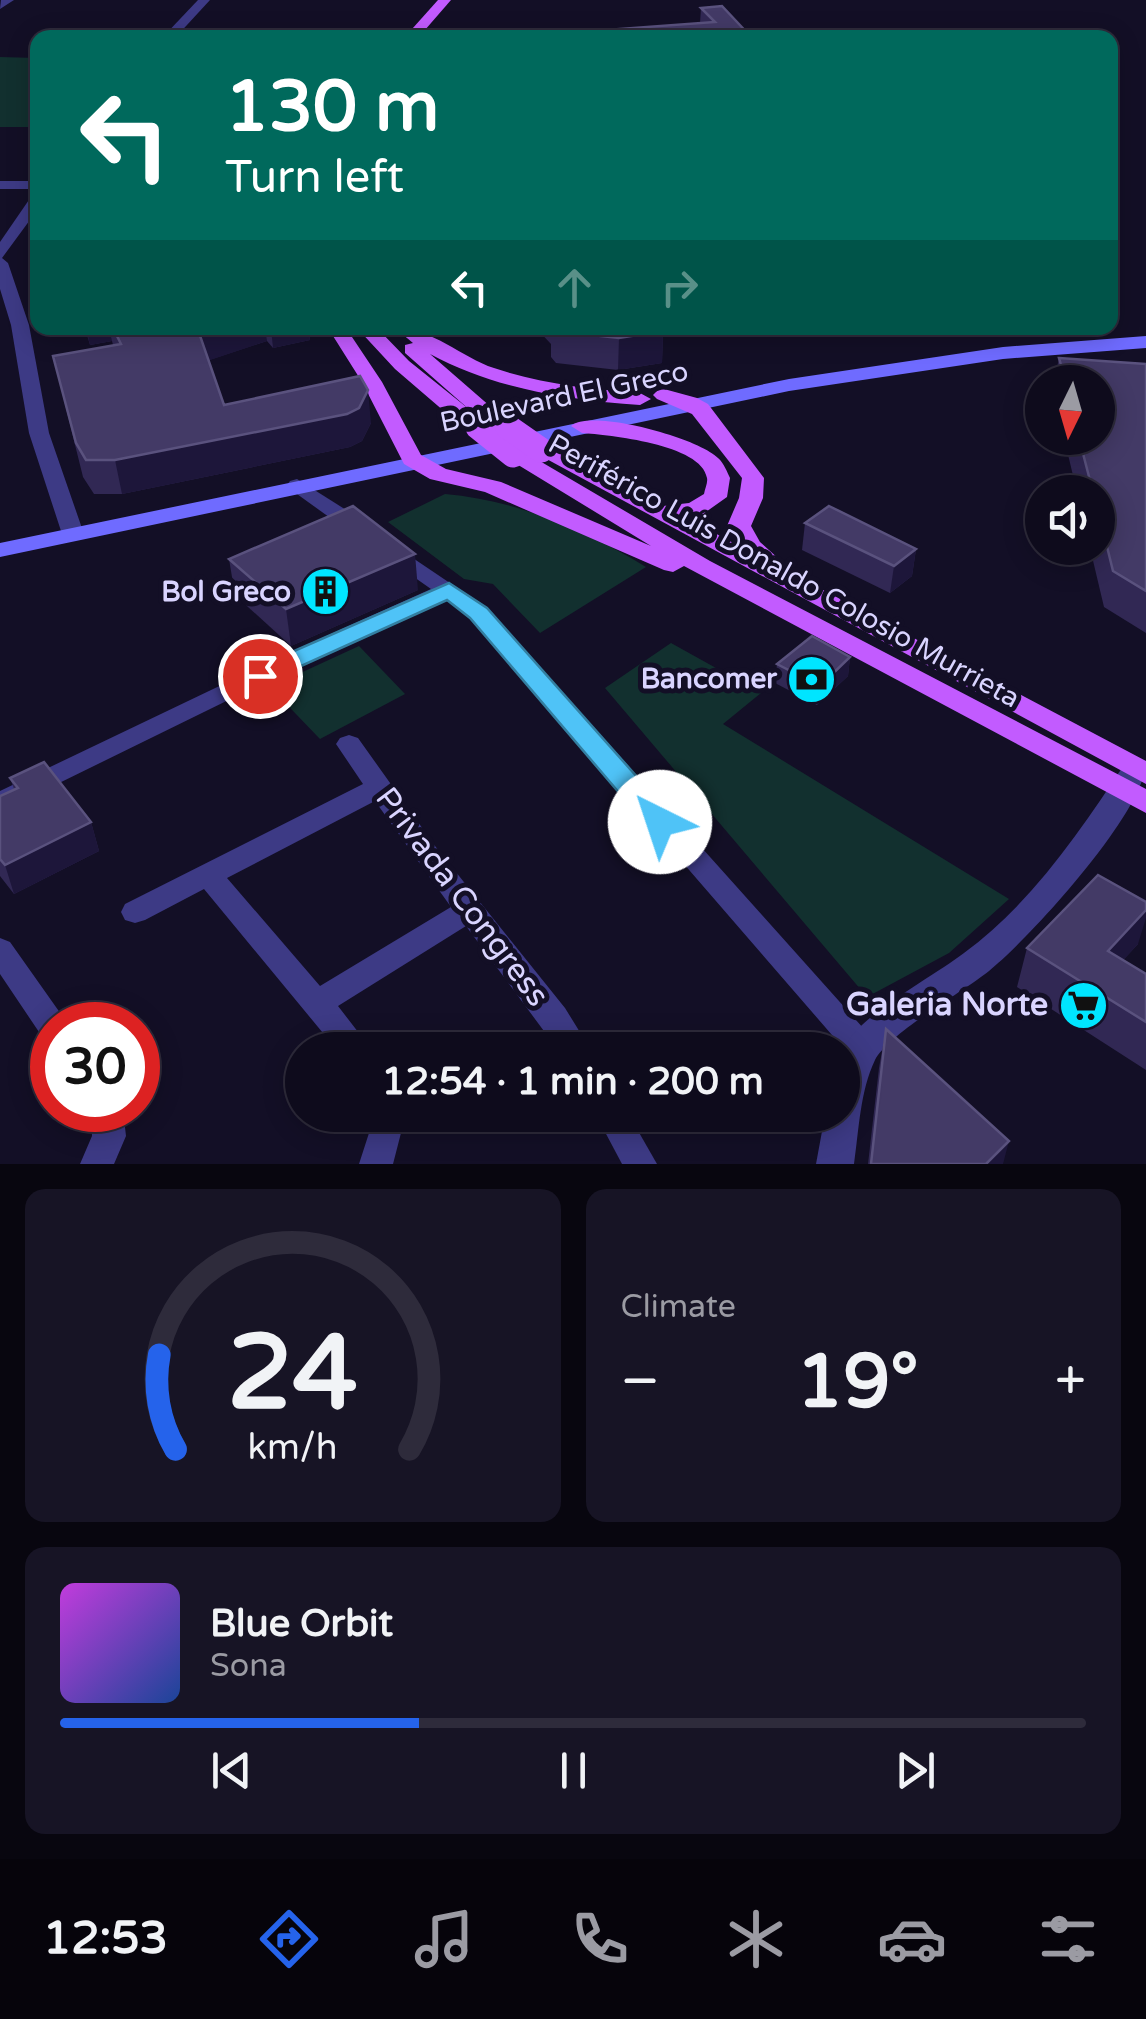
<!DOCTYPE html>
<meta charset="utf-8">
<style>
:root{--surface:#0e0b1c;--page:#171425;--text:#f1f3f6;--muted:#9b9ba3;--line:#2e2b3b;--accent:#2563eb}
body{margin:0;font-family:"Varela Round",sans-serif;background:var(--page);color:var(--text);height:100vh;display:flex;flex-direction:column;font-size:38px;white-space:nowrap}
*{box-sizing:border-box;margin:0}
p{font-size:32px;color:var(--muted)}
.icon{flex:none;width:55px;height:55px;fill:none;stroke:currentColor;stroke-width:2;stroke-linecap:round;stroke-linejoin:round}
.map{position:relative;height:1164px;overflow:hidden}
.panel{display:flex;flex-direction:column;gap:25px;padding:25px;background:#08060f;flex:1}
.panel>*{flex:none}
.hud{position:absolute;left:30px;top:30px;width:1088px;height:305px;border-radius:20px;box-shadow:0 5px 25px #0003,0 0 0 2px var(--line);background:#00695c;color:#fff;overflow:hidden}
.needle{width:65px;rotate:185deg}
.tools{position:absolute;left:1025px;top:365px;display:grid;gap:20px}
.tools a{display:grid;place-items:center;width:90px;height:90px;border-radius:50%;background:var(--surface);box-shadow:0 5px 25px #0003,0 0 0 2px var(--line);font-size:50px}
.speed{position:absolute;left:30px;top:1002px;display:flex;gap:20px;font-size:50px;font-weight:700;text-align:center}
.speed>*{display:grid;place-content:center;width:130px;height:130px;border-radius:50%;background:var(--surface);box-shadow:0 5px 25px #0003,0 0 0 2px var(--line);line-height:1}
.speed .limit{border:15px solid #d22;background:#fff;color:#111}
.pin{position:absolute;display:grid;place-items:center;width:85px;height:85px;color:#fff;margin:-42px;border:5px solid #fff;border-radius:50%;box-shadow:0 2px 10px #0007}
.me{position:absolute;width:110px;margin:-55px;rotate:319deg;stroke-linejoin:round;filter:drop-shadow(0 0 8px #0008)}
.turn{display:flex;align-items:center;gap:35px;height:210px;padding:0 30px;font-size:45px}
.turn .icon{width:130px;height:130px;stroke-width:2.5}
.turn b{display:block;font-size:70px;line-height:85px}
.lanes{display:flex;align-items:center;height:95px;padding:0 30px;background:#0003;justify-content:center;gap:50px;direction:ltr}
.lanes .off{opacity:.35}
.big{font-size:75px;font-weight:700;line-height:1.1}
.panel .tile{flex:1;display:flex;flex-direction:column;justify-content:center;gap:15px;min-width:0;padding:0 35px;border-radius:20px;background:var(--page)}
.panel .dial{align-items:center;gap:0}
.dial svg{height:260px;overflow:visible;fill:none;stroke:var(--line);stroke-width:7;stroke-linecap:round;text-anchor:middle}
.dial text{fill:var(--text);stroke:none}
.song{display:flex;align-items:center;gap:30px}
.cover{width:120px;height:120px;border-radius:15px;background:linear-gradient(135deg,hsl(290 70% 55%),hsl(220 70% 35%))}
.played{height:10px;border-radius:5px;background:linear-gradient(90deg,var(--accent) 35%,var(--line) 35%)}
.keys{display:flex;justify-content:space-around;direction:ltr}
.heat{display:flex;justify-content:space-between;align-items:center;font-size:55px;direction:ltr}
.panel .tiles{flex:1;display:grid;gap:25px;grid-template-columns:1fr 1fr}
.tile:last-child{grid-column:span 2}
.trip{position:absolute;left:285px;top:1032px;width:575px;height:100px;border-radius:50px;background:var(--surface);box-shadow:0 5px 25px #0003,0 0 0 2px var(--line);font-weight:700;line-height:100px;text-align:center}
.menu{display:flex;height:160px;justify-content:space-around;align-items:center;background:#06040b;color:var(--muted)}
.menu .icon{width:70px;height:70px}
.menu .active{color:var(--accent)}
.menu b{font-size:45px;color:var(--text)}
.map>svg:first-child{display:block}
.green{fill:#12302f}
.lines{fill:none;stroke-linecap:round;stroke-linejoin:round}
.minor{fill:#3d3a85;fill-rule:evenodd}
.tertiary{fill:#3d3a85;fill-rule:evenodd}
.secondary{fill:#6f6bff;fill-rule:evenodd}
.primary{fill:#c25bff;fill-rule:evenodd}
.primary-bridge-far1{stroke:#c25bff;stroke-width:19}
.primary-bridge{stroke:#c25bff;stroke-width:25}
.wall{fill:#312854}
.shaded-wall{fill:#1d163a}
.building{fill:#433a66;stroke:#5a527e;stroke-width:2.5}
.route{fill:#4fc3f7;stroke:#337fa1;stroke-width:2.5}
.labels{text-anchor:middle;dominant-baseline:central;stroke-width:10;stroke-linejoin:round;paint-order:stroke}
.street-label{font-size:28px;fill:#d9d4ff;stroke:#130f26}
.poi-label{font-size:28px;font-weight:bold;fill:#d9d4ff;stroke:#130f26;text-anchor:end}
.near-street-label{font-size:32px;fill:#d9d4ff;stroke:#130f26}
.near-poi-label{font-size:32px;font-weight:bold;fill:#d9d4ff;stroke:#130f26;text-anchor:end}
</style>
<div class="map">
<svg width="1146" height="1164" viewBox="0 0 1146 1164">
<rect width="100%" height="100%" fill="#130f26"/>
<g class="green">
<path d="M 0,57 L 37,58 L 37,127 L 0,127 Z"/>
<path d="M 445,494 C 516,500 586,530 646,567 L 540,633 L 493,584 L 464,579 L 388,522 Z"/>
<path d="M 671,643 L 761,693 L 723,724 L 1009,899 L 949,953 L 867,997 L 605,688 Z"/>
<path d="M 359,646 L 405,694 L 320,739 L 270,687 Z"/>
</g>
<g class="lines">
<g class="minor">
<path d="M 14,0 L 0,9 L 1,0 Z"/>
<path d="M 198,0 L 210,0 L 175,38 L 162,38 Z"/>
<rect x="0" y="181" width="38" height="8"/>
<path d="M 38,193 L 38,209 L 2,258 L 8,263 L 29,325 L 49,433 L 84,534 L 73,540 L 62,534 L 29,433 L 11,325 L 0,289 L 0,242 L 33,194 Z"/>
<path d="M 297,479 L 370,525 L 373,530 L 370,535 L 354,535 L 290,489 L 287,485 L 290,481 Z"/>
<path d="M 392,544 L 487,608 L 873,1039 L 878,1048 L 873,1057 L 862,1061 L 851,1057 L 471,618 L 446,600 L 300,665 L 0,812 L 0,791 L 284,655 L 431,589 L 384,556 L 381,551 Z"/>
<path d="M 349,735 L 358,738 L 435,846 L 565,1008 L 591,1050 L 558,1050 L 466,926 L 338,1006 L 372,1050 L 337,1050 L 204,889 L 145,920 L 135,923 L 125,920 L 121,912 L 125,904 L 363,784 L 336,744 L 340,738 ZM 375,801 L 451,907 L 320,986 L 227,878 Z"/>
<path d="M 0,938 L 10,942 L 63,1017 L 67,1025 L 52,1025 L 52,1039 L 41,1035 L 0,974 Z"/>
<path d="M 91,1110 L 123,1110 L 126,1136 L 114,1164 L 80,1164 L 92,1136 Z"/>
<path d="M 368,1115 L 400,1115 L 401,1133 L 393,1164 L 359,1164 L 369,1133 Z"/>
<path d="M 596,1115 L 629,1115 L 657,1164 L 622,1164 Z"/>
</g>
<path class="tertiary" d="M 1136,759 L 1146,762 C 1146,811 1029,939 989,971 C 963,992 889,1033 875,1060 C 860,1091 859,1130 854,1164 L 816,1164 L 825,1115 L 842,1115 C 842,1093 836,1059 849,1040 C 869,1010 934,976 964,953 C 1032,903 1080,831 1126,762 Z"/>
<path class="secondary" d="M 1146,336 L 1146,348 L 1003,359 L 789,391 L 0,557 L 0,543 L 789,379 L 1003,347 Z"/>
<g class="primary">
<path d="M 438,0 L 451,0 L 418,38 L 404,38 Z"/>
<path d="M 328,328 L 346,328 L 382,382 L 421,455 L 446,469 L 501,482 L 651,546 L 502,455 L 513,448 L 521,450 L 710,561 L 1146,789 L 1146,813 L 684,566 L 673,572 L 664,570 L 485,492 L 430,479 L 404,464 L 362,382 Z"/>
<path d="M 357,328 L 377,328 L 409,361 L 475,414 L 478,419 L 475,424 L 459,424 L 395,369 Z"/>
<path d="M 395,328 C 429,326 461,357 494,368 C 541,384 591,389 640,393 L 651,399 L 640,405 C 567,400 495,389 430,354 L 499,414 L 488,420 L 480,419 L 405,353 L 405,345 L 413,343 Z"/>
<path d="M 664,389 L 697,398 L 708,404 L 764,478 L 763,498 L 751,526 L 760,542 L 780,560 L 776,565 L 1146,761 L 1146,784 L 530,450 L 533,445 L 549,445 L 663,506 L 689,503 L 704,494 C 705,488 708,483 707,478 C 702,444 608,435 582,433 L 571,426 C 590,408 699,438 718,458 C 724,463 727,472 730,478 L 727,497 L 703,514 L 685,517 L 737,545 L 727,526 L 739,498 L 742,478 L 692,414 L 657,399 L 653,395 L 657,391 Z"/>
</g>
<g class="primary-bridge-far1">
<path d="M 488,414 L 511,430"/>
<path d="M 467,419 L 481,430"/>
</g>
<g class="primary-bridge">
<path d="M 478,427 L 513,455"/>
<path d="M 508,427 L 541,450"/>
</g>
</g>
<g class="wall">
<path d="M 701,8 L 752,38 L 564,38 L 564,33 L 700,23 Z"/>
<path d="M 85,328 L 308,328 L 310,340 L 273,348 L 267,341 L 209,360 L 224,405 L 371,423 L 362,441 L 350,447 L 122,494 L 94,494 L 83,477 L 53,356 L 113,345 L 112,341 L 90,345 Z"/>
<path d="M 536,328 L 683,328 L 663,333 L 662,363 L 618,370 L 556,363 L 551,357 L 551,344 Z"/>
<path d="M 1059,358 L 1146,364 L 1146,633 L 1104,607 L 1090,548 L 1098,548 L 1098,492 L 1077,492 L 1064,438 L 1098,438 L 1098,382 L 1054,382 Z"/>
<path d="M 805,523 L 916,549 L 912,576 L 890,593 L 802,550 Z"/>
<path d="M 229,559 L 418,590 L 291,646 L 235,595 Z"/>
<path d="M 850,657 L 848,676 L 817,705 L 775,683 L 777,664 Z"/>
<path d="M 10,778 L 91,822 L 99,851 L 14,894 L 0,876 L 0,796 L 14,789 Z"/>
<path d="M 1138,944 L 1123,960 L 1146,974 L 1146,1070 L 1017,987 L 1027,948 Z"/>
<path d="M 886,1029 L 1003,1164 L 868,1164 L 879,1068 Z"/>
</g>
<g class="shaded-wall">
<path d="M 86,328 L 109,328 L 112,341 L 90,345 Z"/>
<path d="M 206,328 L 265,328 L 267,341 L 204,362 L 198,330 Z"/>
<path d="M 271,328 L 308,328 L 310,340 L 273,348 Z"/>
<path d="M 658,328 L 683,328 L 663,333 L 662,363 L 618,370 L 619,338 Z"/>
<path d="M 368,390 L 371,423 L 362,441 L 350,447 L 122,494 L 115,460 Z"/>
<path d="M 916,549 L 912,576 L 890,593 L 894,566 Z"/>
<path d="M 415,554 L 418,590 L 291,646 L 286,609 Z"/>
<path d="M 850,657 L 848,676 L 817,705 L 820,686 Z"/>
<path d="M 91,822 L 99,851 L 14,894 L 5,865 Z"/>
<path d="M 1146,910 L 1146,918 L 1138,944 L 1096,990 L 1108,951 Z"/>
<path d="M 1009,1141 L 1003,1164 L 986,1164 Z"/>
</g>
<g class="building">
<path d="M 722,6 L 752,38 L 567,38 L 564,33 L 715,22 L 701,8 Z"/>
<path d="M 113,328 L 206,328 L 198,330 L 224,405 L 360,376 L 368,390 L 359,408 L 347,414 L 115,460 L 86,460 L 76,443 L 53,356 L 121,344 Z"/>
<path d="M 553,328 L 663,328 L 663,331 L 619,338 L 556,331 Z"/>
<path d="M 1059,358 L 1146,364 L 1146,591 L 1113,571 L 1098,510 L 1098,492 L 1093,492 L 1079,438 L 1098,438 L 1098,382 L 1066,382 Z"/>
<path d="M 353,506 L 415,554 L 286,609 L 229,559 Z"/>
<path d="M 829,506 L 916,549 L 894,566 L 805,523 Z"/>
<path d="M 812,636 L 850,657 L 820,686 L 777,664 Z"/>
<path d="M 44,762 L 91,822 L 5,865 L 0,859 L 0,796 L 18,788 L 10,778 Z"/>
<path d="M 1098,875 L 1146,902 L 1146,910 L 1108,951 L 1146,974 L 1146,1022 L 1027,948 Z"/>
<path d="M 886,1029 L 1009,1141 L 986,1164 L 871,1164 Z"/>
</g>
<path class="route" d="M 449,583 L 487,608 L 670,814 L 674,822 L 670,829 L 650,829 L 470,618 L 447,600 L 268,681 L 251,681 L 247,676 L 251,670 Z"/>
<defs>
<symbol id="building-disc" viewBox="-11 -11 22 22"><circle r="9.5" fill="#00e5ff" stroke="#130f26"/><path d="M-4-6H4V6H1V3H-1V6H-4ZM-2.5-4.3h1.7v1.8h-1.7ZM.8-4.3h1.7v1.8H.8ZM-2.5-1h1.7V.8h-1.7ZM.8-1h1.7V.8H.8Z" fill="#111"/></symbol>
<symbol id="bank-disc" viewBox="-11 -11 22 22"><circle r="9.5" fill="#00e5ff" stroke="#130f26"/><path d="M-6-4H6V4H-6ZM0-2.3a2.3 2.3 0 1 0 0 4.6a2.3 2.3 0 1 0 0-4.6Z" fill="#111"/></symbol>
<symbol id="supermarket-disc" viewBox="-11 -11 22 22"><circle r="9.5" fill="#00e5ff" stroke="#130f26"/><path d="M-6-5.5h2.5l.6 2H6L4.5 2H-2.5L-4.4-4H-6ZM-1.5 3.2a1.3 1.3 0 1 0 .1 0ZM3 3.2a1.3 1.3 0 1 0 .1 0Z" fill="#111"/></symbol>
</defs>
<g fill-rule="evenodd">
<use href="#building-disc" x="298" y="564" width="55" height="55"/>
<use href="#bank-disc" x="784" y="652" width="55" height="55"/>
<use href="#supermarket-disc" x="1056" y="978" width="55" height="55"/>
</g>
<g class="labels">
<g class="street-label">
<text transform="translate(564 397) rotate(-12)">Boulevard El Greco</text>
<text transform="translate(784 571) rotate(29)">Periférico Luis Donaldo Colosio Murrieta</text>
</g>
<g class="poi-label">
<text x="291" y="592">Bol Greco</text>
<text x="777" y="679">Bancomer</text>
</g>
<g class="near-street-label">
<text transform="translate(462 897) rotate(53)">Privada Congress</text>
</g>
<g class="near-poi-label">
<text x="1048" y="1005">Galeria Norte</text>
</g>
</g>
</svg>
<div class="tools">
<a><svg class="needle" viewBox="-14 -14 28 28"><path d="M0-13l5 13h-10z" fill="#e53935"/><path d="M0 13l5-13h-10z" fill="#9b9ba3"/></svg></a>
<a><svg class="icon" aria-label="sound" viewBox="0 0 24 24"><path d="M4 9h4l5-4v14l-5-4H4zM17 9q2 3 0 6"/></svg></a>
</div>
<div class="speed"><div class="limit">30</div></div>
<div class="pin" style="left:260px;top:676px;background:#d93025"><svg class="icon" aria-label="arrive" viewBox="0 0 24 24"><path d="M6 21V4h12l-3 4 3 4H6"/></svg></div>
<svg class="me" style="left:660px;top:822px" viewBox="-20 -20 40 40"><circle r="19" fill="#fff"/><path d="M0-13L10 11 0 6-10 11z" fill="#4fc3f7"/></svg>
<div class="trip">12:54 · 1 min · 200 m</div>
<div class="hud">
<div class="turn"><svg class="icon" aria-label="left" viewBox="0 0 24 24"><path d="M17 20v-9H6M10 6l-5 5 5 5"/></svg><div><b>130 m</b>Turn left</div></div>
<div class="lanes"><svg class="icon" aria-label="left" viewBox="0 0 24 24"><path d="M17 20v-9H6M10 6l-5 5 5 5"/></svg><svg class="icon off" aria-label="ahead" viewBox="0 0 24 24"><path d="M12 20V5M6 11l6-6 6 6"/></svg><svg class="icon off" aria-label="right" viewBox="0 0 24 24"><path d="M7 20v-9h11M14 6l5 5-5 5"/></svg></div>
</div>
</div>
<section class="panel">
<div class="tiles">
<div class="tile dial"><svg viewBox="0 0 100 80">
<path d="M14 69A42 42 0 1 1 86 69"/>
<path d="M14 69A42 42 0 0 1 9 40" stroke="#2563eb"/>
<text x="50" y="56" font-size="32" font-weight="700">24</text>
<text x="50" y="72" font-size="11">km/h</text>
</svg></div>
<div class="tile"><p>Climate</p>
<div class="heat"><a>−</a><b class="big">19°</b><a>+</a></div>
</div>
<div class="tile">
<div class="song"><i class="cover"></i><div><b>Blue Orbit</b><p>Sona</p></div></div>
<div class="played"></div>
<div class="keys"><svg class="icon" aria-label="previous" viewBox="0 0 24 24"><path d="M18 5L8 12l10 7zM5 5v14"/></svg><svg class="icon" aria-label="pause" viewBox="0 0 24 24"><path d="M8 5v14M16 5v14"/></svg><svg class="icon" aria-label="next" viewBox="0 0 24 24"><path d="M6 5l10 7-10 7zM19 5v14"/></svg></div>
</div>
</div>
</section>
<nav class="menu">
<b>12:53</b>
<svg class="icon active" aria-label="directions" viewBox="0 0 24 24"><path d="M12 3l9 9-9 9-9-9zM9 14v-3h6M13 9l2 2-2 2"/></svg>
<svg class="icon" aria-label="music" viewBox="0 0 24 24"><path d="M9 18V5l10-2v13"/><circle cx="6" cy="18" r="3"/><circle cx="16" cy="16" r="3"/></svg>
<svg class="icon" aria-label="phone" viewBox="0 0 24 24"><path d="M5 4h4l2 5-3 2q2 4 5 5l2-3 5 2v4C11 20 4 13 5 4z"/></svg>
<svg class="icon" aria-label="climate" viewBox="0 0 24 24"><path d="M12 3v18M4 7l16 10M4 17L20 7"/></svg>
<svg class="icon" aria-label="car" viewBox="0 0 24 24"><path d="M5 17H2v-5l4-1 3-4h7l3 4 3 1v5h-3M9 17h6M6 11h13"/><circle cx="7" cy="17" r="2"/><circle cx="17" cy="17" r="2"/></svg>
<svg class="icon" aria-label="filters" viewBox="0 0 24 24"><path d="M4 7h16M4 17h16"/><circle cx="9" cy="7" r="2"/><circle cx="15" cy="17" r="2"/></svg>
</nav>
